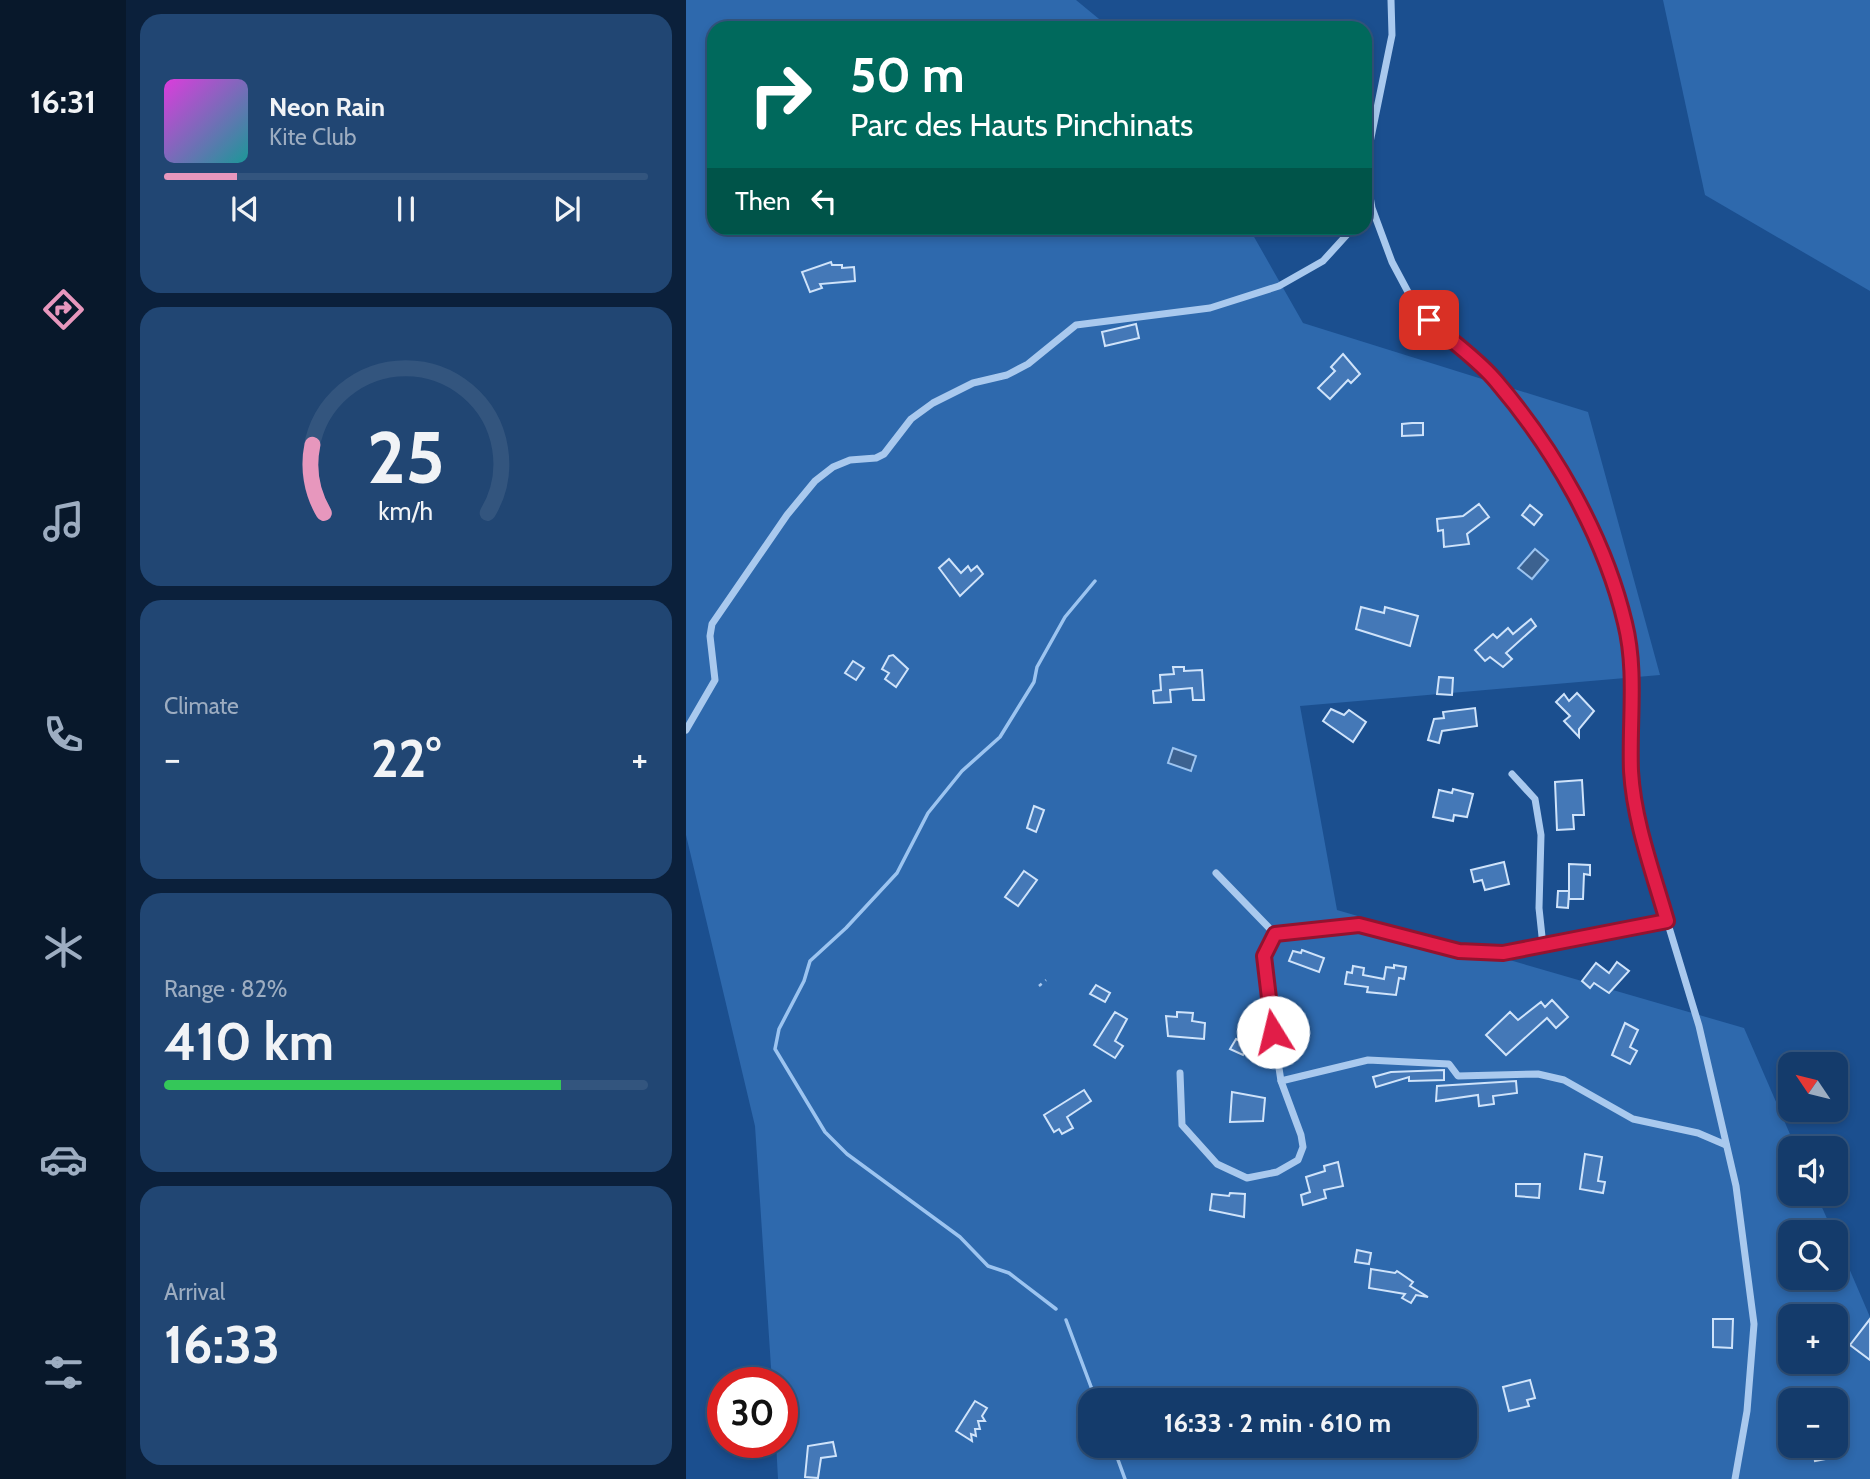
<!DOCTYPE html>
<meta charset="utf-8">
<style>
:root{--surface:#143b6b;--page:#214673;--text:#f1f3f6;--muted:#9dadc1;--line:#33557e;--accent:#e797bd}
body{margin:0;font-family:Cabin,sans-serif;background:var(--page);color:var(--text);height:100vh;display:flex;flex-direction:column;font-size:26px;white-space:nowrap}
*{box-sizing:border-box;margin:0}
p{font-size:23px;color:var(--muted)}
.icon{flex:none;width:38px;height:38px;fill:none;stroke:currentColor;stroke-width:2;stroke-linecap:round;stroke-linejoin:round}
.map{position:relative;flex:1;overflow:hidden}
.details{display:flex;flex-direction:column;gap:14px;padding:14px;background:#0b203b;width:560px}
.details>*{flex:none}
.banner{position:absolute;left:21px;top:21px;width:665px;height:214px;border-radius:21px;box-shadow:0 4px 10px #0003,0 0 0 2px var(--line);background:#00695c;color:#fff;overflow:hidden}
.needle{width:46px;rotate:305deg}
.controls{position:absolute;left:1092px;top:1052px;display:grid;gap:14px}
.controls a{display:grid;place-items:center;width:70px;height:70px;border-radius:14px;background:var(--surface);box-shadow:0 4px 10px #0003,0 0 0 2px var(--line);font-size:35px}
.speed{position:absolute;left:21px;top:1367px;display:flex;gap:14px;font-size:35px;font-weight:700;text-align:center}
.speed>*{display:grid;place-content:center;width:91px;height:91px;border-radius:50%;background:var(--surface);box-shadow:0 4px 10px #0003,0 0 0 2px var(--line);line-height:1}
.speed .limit{border:10px solid #d22;background:#fff;color:#111}
.pin{position:absolute;display:grid;place-items:center;width:60px;height:60px;color:#fff;margin:-30px;border-radius:14px;box-shadow:0 4px 10px #0006}
.me{position:absolute;width:77px;margin:-38px;rotate:351deg;stroke-linejoin:round;filter:drop-shadow(0 0 5px #0008)}
.turn{display:flex;align-items:center;gap:24px;height:147px;padding:0 28px;font-size:32px}
.turn .icon{width:91px;height:91px;stroke-width:2.5}
.turn b{display:block;font-size:49px;line-height:60px}
.then{display:flex;align-items:center;height:66px;padding:0 28px;background:#0003;gap:14px;font-size:26px}
.big{font-size:52px;font-weight:700;line-height:1.1}
.details .tile{flex:1;display:flex;flex-direction:column;justify-content:center;gap:10px;min-width:0;padding:0 24px;border-radius:21px;background:var(--page)}
.details .dial{align-items:center;gap:0}
.dial svg{height:182px;overflow:visible;fill:none;stroke:var(--line);stroke-width:7;stroke-linecap:round;text-anchor:middle}
.dial text{fill:var(--text);stroke:none}
.song{display:flex;align-items:center;gap:21px}
.cover{width:84px;height:84px;border-radius:10px;background:linear-gradient(135deg,hsl(300 70% 55%),hsl(180 70% 35%))}
.played{height:7px;border-radius:4px;background:linear-gradient(90deg,var(--accent) 15%,var(--line) 15%)}
.keys{display:flex;justify-content:space-around;direction:ltr}
.heat{display:flex;justify-content:space-between;align-items:center;font-size:38px;direction:ltr}
.charge{height:10px;border-radius:5px;background:linear-gradient(90deg,#34c759 82%,var(--line) 0)}
.trip{position:absolute;left:392px;top:1388px;width:399px;height:70px;border-radius:21px;background:var(--surface);box-shadow:0 4px 10px #0003,0 0 0 2px var(--line);font-weight:700;line-height:70px;text-align:center}
main{display:flex;flex:1;min-height:0}
.dock{display:flex;flex-direction:column;width:126px;justify-content:space-around;align-items:center;background:#08182b;color:var(--muted)}
.dock .icon{width:49px;height:49px}
.dock .on{color:var(--accent)}
.dock b{font-size:32px;color:var(--text)}
.map>svg:first-child{display:block}
.green{fill:#2e69ad;fill-rule:evenodd}
.water{fill:#3c6290;stroke:#9cc4f0;stroke-width:2}
.lines{fill:none;stroke-linecap:round;stroke-linejoin:round}
.stream{stroke:#9cc4f0;stroke-width:3.5}
.building{fill:#4478b7;stroke:#cfe3fa;stroke-width:2}
.path{stroke:#a9c9ee;stroke-width:2.5;stroke-dasharray:3.5 5;stroke-linecap:butt}
.street{stroke:#a9c9ee;stroke-width:7}
.route-casing{stroke:#92132f;stroke-width:18}
.route{stroke:#e11d48;stroke-width:12}
</style>
<main>
<nav class="dock">
<b>16:31</b>
<svg class="icon on" aria-label="directions" viewBox="0 0 24 24"><path d="M12 3l9 9-9 9-9-9zM9 14v-3h6M13 9l2 2-2 2"/></svg>
<svg class="icon" aria-label="music" viewBox="0 0 24 24"><path d="M9 18V5l10-2v13"/><circle cx="6" cy="18" r="3"/><circle cx="16" cy="16" r="3"/></svg>
<svg class="icon" aria-label="phone" viewBox="0 0 24 24"><path d="M5 4h4l2 5-3 2q2 4 5 5l2-3 5 2v4C11 20 4 13 5 4z"/></svg>
<svg class="icon" aria-label="climate" viewBox="0 0 24 24"><path d="M12 3v18M4 7l16 10M4 17L20 7"/></svg>
<svg class="icon" aria-label="car" viewBox="0 0 24 24"><path d="M5 17H2v-5l4-1 3-4h7l3 4 3 1v5h-3M9 17h6M6 11h13"/><circle cx="7" cy="17" r="2"/><circle cx="17" cy="17" r="2"/></svg>
<svg class="icon" aria-label="filters" viewBox="0 0 24 24"><path d="M4 7h16M4 17h16"/><circle cx="9" cy="7" r="2"/><circle cx="15" cy="17" r="2"/></svg>
</nav>
<section class="details">
<div class="tile">
<div class="song"><i class="cover"></i><div><b>Neon Rain</b><p>Kite Club</p></div></div>
<div class="played"></div>
<div class="keys"><svg class="icon" aria-label="previous" viewBox="0 0 24 24"><path d="M18 5L8 12l10 7zM5 5v14"/></svg><svg class="icon" aria-label="pause" viewBox="0 0 24 24"><path d="M8 5v14M16 5v14"/></svg><svg class="icon" aria-label="next" viewBox="0 0 24 24"><path d="M6 5l10 7-10 7zM19 5v14"/></svg></div>
</div>
<div class="tile dial"><svg viewBox="0 0 100 80">
<path d="M14 69A42 42 0 1 1 86 69"/>
<path d="M14 69A42 42 0 0 1 9 39" stroke="#e797bd"/>
<text x="50" y="56" font-size="32" font-weight="700">25</text>
<text x="50" y="72" font-size="11">km/h</text>
</svg></div>
<div class="tile"><p>Climate</p>
<div class="heat"><a>−</a><b class="big">22°</b><a>+</a></div>
</div>
<div class="tile"><p>Range · 82%</p><b class="big">410 km</b><div class="charge"></div></div>
<div class="tile"><p>Arrival</p><b class="big">16:33</b></div>
</section>
<div class="map">
<svg width="1184" height="1479" viewBox="0 0 1184 1479">
<rect width="100%" height="100%" fill="#1b4f8f"/>
<g class="green">
<path d="M 0,0 L 390,0 L 424,28 L 28,28 L 28,228 L 563,228 L 617,323 L 902,412 L 974,675 L 614,706 L 651,910 L 1058,1028 L 1110,1148 L 1104,1148 L 1104,1194 L 1130,1194 L 1147,1232 L 1104,1232 L 1104,1278 L 1150,1278 L 1150,1238 L 1184,1317 L 1184,1479 L 92,1479 L 90,1442 L 96,1442 L 96,1382 L 86,1382 L 69,1126 L 0,835 ZM 1104,1316 L 1150,1316 L 1150,1362 L 1104,1362 ZM 404,1400 L 779,1400 L 779,1446 L 404,1446 ZM 1104,1400 L 1150,1400 L 1150,1446 L 1104,1446 Z"/>
<path d="M 977,0 L 1184,0 L 1184,291 L 1019,195 Z"/>
</g>
<g class="water">
<path d="M 849,549 L 862,560 L 846,579 L 832,568 Z"/>
<path d="M 487,748 L 510,756 L 505,771 L 482,763 Z"/>
</g>
<g class="lines">
<g class="stream">
<path d="M 370,1309 L 323,1273 L 302,1266 L 274,1237 L 161,1154 L 139,1132 L 89,1049 L 93,1029 L 118,981 L 124,961 L 160,928 L 211,873 L 242,813 L 276,771 L 314,737 L 348,682 L 351,667 L 379,617 L 409,581"/>
<path d="M 380,1320 L 410,1400"/>
<path d="M 427,1446 L 439,1479"/>
</g>
</g>
<g class="building">
<path d="M 145,262 L 146,265 L 156,265 L 156,268 L 168,267 L 169,281 L 134,284 L 136,288 L 124,292 L 116,272 Z"/>
<path d="M 450,324 L 453,338 L 419,346 L 416,332 Z"/>
<path d="M 657,354 L 674,374 L 665,383 L 662,380 L 644,399 L 632,388 L 649,371 L 645,367 Z"/>
<path d="M 726,423 L 737,423 L 737,435 L 716,436 L 716,424 Z"/>
<path d="M 793,504 L 803,517 L 781,534 L 783,544 L 758,547 L 757,530 L 752,531 L 751,519 L 777,516 Z"/>
<path d="M 844,505 L 856,515 L 848,525 L 836,515 Z"/>
<path d="M 263,559 L 275,573 L 282,566 L 285,571 L 291,566 L 297,574 L 274,596 L 253,568 Z"/>
<path d="M 675,607 L 698,613 L 699,607 L 732,616 L 724,646 L 670,629 Z"/>
<path d="M 845,619 L 850,626 L 820,653 L 826,659 L 817,667 L 804,657 L 799,661 L 789,650 L 807,634 L 811,638 L 822,628 L 827,634 Z"/>
<path d="M 207,655 L 222,669 L 210,687 L 199,679 L 203,673 L 196,669 L 203,656 Z"/>
<path d="M 167,661 L 178,668 L 170,680 L 159,673 Z"/>
<path d="M 487,667 L 498,667 L 498,671 L 516,670 L 518,700 L 507,700 L 506,688 L 484,690 L 485,702 L 468,703 L 467,691 L 475,690 L 474,675 L 488,674 Z"/>
<path d="M 753,677 L 767,678 L 766,695 L 751,694 Z"/>
<path d="M 891,693 L 908,711 L 893,729 L 893,737 L 878,721 L 884,716 L 870,702 L 878,694 L 883,701 Z"/>
<path d="M 789,708 L 791,726 L 756,731 L 753,743 L 742,740 L 748,719 L 758,718 L 757,712 Z"/>
<path d="M 645,709 L 658,715 L 663,710 L 680,722 L 667,742 L 637,721 Z"/>
<path d="M 896,780 L 898,815 L 887,815 L 888,829 L 871,830 L 869,782 Z"/>
<path d="M 767,789 L 787,794 L 781,817 L 768,815 L 767,821 L 747,817 L 753,790 L 766,793 Z"/>
<path d="M 348,806 L 358,810 L 350,832 L 341,828 Z"/>
<path d="M 818,862 L 823,884 L 799,890 L 796,880 L 788,882 L 785,870 Z"/>
<path d="M 883,864 L 904,865 L 904,875 L 898,874 L 897,899 L 883,899 L 883,892 L 882,908 L 871,907 L 872,891 L 883,891 Z"/>
<path d="M 338,871 L 351,880 L 332,906 L 319,897 Z"/>
<path d="M 616,950 L 638,958 L 633,972 L 603,961 L 607,951 L 615,953 Z"/>
<path d="M 931,962 L 943,971 L 923,993 L 908,983 L 904,988 L 896,981 L 910,963 L 923,973 Z"/>
<path d="M 708,965 L 720,967 L 718,979 L 713,978 L 710,995 L 681,992 L 682,987 L 659,984 L 661,972 L 666,973 L 667,966 L 678,968 L 677,975 L 698,979 L 700,967 L 708,968 Z"/>
<path d="M 410,985 L 424,993 L 419,1002 L 404,994 Z"/>
<path d="M 866,1000 L 882,1017 L 870,1028 L 861,1018 L 820,1055 L 800,1035 L 824,1012 L 832,1020 L 855,1002 L 859,1007 Z"/>
<path d="M 429,1012 L 441,1019 L 429,1041 L 437,1046 L 429,1058 L 408,1045 Z"/>
<path d="M 491,1012 L 507,1013 L 506,1021 L 519,1023 L 518,1039 L 482,1036 L 480,1016 L 491,1017 Z"/>
<path d="M 939,1023 L 952,1030 L 944,1047 L 951,1051 L 944,1064 L 926,1055 Z"/>
<path d="M 550,1039 L 562,1045 L 557,1055 L 544,1049 Z"/>
<path d="M 758,1070 L 758,1080 L 723,1081 L 723,1077 L 690,1087 L 687,1077 L 705,1072 Z"/>
<path d="M 830,1081 L 831,1093 L 807,1096 L 808,1104 L 793,1106 L 792,1095 L 750,1101 L 751,1086 Z"/>
<path d="M 398,1090 L 405,1101 L 381,1117 L 387,1128 L 376,1134 L 373,1129 L 368,1132 L 358,1115 Z"/>
<path d="M 546,1092 L 579,1098 L 577,1121 L 544,1122 Z"/>
<path d="M 899,1154 L 916,1157 L 912,1181 L 919,1182 L 917,1193 L 894,1189 Z"/>
<path d="M 652,1162 L 657,1186 L 638,1190 L 640,1198 L 617,1205 L 615,1195 L 624,1192 L 620,1177 L 639,1171 L 638,1166 Z"/>
<path d="M 830,1184 L 854,1184 L 853,1198 L 830,1196 Z"/>
<path d="M 544,1193 L 559,1194 L 558,1217 L 524,1210 L 526,1194 L 543,1196 Z"/>
<path d="M 671,1250 L 685,1253 L 683,1264 L 669,1262 Z"/>
<path d="M 685,1269 L 709,1273 L 711,1271 L 727,1282 L 724,1286 L 742,1297 L 730,1295 L 725,1303 L 716,1298 L 719,1294 L 683,1288 Z"/>
<path d="M 1027,1319 L 1047,1319 L 1046,1348 L 1027,1347 Z"/>
<path d="M 1184,1319 L 1184,1360 L 1164,1345 Z"/>
<path d="M 844,1380 L 849,1398 L 841,1400 L 843,1406 L 823,1411 L 817,1387 Z"/>
<path d="M 289,1401 L 301,1408 L 296,1416 L 299,1421 L 292,1421 L 294,1429 L 289,1429 L 290,1436 L 285,1434 L 286,1441 L 270,1431 Z"/>
<path d="M 147,1442 L 150,1456 L 135,1458 L 132,1478 L 119,1477 L 122,1446 Z"/>
<path d="M 1126,1446 L 1138,1446 L 1140,1459 L 1129,1461 Z"/>
</g>
<g class="lines">
<path class="path" d="M 353,986 L 360,980"/>
<g class="street">
<path d="M 705,0 L 706,35 L 681,157 L 680,173 L 686,208 L 706,262 L 722,292 L 762,339 L 809,379 L 887,488 L 939,622 L 945,659 L 945,774 L 955,835 L 1013,1026 L 1050,1186 L 1068,1324 L 1061,1411 L 1049,1479"/>
<path d="M 0,730 L 29,680 L 24,636 L 26,624 L 101,515 L 129,481 L 147,467 L 164,460 L 190,458 L 198,454 L 225,419 L 247,403 L 287,383 L 321,375 L 342,364 L 390,325 L 524,308 L 593,286 L 637,261 L 667,228"/>
<path d="M 826,774 L 849,799 L 855,835 L 853,908 L 857,946"/>
<path d="M 530,873 L 589,934"/>
<path d="M 494,1073 L 496,1125 L 531,1164 L 561,1178 L 591,1172 L 612,1160 L 617,1147 L 615,1135 L 595,1081 L 580,984 L 577,956 L 589,934 L 673,925 L 773,951 L 817,953 L 981,921"/>
<path d="M 595,1081 L 682,1060 L 763,1064 L 772,1076 L 852,1074 L 878,1080 L 947,1119 L 1012,1133 L 1040,1145"/>
</g>
</g>
<g class="lines">
<defs>
<path id="route" d="M 587,1032 L 578,956 L 589,934 L 673,925 L 773,951 L 817,953 L 981,921 C 967,872 948,822 945,771 C 943,722 951,671 939,623 C 918,535 868,449 810,381 C 791,358 764,341 743,320"/>
</defs>
<use href="#route" class="route-casing"/>
<use href="#route" class="route"/>
</g>
</svg>
<div class="controls">
<a><svg class="needle" viewBox="-14 -14 28 28"><path d="M0-13l5 13h-10z" fill="#e53935"/><path d="M0 13l5-13h-10z" fill="#9dadc1"/></svg></a>
<a><svg class="icon" aria-label="sound" viewBox="0 0 24 24"><path d="M4 9h4l5-4v14l-5-4H4zM17 9q2 3 0 6"/></svg></a>
<a><svg class="icon" aria-label="search" viewBox="0 0 24 24"><circle cx="10" cy="10" r="6"/><path d="M15 15l6 6"/></svg></a>
<a>+</a>
<a>−</a>
</div>
<div class="speed"><div class="limit">30</div></div>
<div class="pin" style="left:743px;top:320px;background:#d93025"><svg class="icon" aria-label="arrive" viewBox="0 0 24 24"><path d="M6 21V4h12l-3 4 3 4H6"/></svg></div>
<svg class="me" style="left:587px;top:1032px" viewBox="-20 -20 40 40"><circle r="19" fill="#fff"/><path d="M0-13L10 11 0 6-10 11z" fill="#e11d48"/></svg>
<div class="trip">16:33 · 2 min · 610 m</div>
<div class="banner">
<div class="turn"><svg class="icon" aria-label="right" viewBox="0 0 24 24"><path d="M7 20v-9h11M14 6l5 5-5 5"/></svg><div><b>50 m</b>Parc des Hauts Pinchinats</div></div>
<div class="then">Then<svg class="icon" aria-label="left" viewBox="0 0 24 24"><path d="M17 20v-9H6M10 6l-5 5 5 5"/></svg></div>
</div>
</div>
</main>
